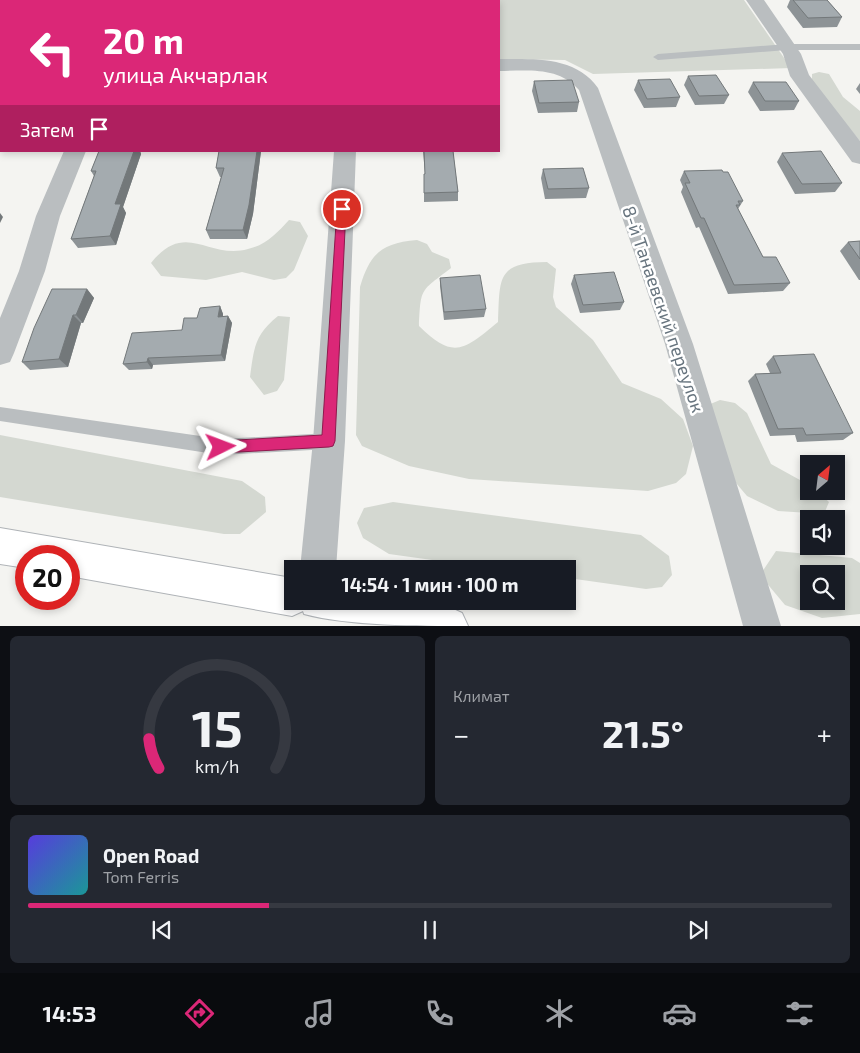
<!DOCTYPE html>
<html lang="ru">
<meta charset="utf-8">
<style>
:root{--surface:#171b24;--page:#242831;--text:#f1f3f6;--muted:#9ea1a6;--line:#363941;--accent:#db2777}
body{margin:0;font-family:"Exo 2",sans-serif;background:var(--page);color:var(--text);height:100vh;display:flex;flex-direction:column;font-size:19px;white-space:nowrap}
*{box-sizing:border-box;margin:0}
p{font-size:16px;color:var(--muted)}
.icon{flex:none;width:28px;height:28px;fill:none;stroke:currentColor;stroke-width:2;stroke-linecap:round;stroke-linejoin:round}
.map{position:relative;height:626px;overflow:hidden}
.side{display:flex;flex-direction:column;gap:10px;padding:10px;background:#0d0f14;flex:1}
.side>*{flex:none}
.top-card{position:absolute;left:0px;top:0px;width:500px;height:152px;box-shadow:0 2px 8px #0003;background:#db2777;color:#fff;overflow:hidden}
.needle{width:32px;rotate:28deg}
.fabs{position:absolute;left:800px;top:455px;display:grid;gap:10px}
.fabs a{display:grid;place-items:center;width:45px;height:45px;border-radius:0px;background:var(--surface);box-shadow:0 2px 8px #0003;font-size:25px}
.speed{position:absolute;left:15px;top:545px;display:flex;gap:10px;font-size:25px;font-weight:700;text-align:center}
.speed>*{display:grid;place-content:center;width:65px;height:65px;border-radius:50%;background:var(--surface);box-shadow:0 2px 8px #0003;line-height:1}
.speed .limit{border:8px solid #d22;background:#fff;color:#111}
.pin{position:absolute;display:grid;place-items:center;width:42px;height:42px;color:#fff;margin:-21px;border:2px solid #fff;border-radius:50%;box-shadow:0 1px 5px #0007}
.me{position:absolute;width:55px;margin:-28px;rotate:87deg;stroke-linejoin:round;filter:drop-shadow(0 0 4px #0008)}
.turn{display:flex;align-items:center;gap:18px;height:105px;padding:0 20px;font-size:22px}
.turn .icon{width:65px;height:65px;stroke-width:2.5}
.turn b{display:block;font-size:35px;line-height:42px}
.then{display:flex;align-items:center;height:48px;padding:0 20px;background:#0003;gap:10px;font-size:19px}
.big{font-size:38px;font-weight:700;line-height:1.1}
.side .widget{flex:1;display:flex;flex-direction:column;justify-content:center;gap:8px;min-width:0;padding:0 18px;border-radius:8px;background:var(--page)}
.side .dial{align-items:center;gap:0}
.dial svg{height:130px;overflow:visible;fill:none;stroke:var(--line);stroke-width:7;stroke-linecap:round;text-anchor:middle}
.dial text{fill:var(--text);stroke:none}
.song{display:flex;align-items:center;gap:15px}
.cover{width:60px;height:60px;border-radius:8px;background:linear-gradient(135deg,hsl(250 70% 55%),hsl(180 70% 35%))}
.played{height:5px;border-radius:2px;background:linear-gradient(90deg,var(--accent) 30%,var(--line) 30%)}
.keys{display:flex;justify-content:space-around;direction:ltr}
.heat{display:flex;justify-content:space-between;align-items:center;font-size:28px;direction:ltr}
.side .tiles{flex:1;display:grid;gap:10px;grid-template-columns:1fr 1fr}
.widget:last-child{grid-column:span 2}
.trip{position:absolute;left:284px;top:560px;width:292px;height:50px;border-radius:0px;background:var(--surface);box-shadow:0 2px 8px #0003;font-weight:700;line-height:50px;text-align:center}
.tab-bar{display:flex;height:80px;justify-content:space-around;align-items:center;background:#090b0e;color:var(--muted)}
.tab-bar .icon{width:35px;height:35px}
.tab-bar .selected{color:var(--accent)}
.tab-bar b{font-size:22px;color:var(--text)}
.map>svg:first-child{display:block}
.green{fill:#d4d8d1;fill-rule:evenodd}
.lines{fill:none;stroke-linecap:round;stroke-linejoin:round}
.secondary-casing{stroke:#afb3b7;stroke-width:2}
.lane{fill:#babec0;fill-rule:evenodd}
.street{fill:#babec0;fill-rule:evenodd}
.secondary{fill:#fff;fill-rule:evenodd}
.wall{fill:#8d9396}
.shaded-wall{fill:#73787a}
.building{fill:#a4abaf;stroke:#73787a}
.route{fill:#db2777;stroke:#8e194d}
.labels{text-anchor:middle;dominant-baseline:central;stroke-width:5;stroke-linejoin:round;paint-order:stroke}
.street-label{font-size:18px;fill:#67747e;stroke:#fff}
</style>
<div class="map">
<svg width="860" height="626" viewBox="0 0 860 626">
<rect width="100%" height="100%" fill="#f4f4f1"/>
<g class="green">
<path d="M 369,0 L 744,0 L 791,68 L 593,74 L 565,60 L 499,59 L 499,1 Z"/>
<path d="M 819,72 L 829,74 L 843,97 L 860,111 L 860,141 L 812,83 L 812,74 Z"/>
<path d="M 289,220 L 300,222 L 308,236 L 294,270 L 286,278 L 274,280 L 242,272 L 206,280 L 161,276 L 151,263 C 186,219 208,260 248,249 C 266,245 277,233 289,220 Z"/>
<path d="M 417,240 L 427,244 L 432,252 L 449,259 L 451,268 C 420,292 421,287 419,326 C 454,361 465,349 498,322 C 500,279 496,262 547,262 L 556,269 L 553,297 L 556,307 L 593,340 L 622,383 L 661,399 L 683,419 L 693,446 L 686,474 L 676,483 L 648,491 L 469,479 L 409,466 L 362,446 L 356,435 L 360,287 C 370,253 382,243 417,240 Z"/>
<path d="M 278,316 L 290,317 L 284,380 L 277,391 L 264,395 L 250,377 C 254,349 254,335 278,316 Z"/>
<path d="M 720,400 L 735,403 L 747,413 L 771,464 L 809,485 L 809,491 L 817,491 L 829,502 L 824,514 L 778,511 L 747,496 L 736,483 L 708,405 Z"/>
<path d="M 0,435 L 242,481 L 265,497 L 266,512 L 240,534 L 224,534 L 0,497 Z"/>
<path d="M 393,502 L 641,535 L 669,556 L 672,575 L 662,587 L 646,589 L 568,578 L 568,569 L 497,569 L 389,554 L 363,538 L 357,523 L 364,508 Z"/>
<path d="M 776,551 L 852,558 L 860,563 L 860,614 L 822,618 L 785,605 L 760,575 ZM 809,574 L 836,574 L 836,601 L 809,601 Z"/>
</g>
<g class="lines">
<defs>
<path id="secondary" d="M 0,528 L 292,578 L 292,601 L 418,601 L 449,607 L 462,613 L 468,626 C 418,626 349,626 304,614 L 303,611 L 292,616 L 69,576 L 69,556 L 26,556 L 26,568 L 0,564 Z"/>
</defs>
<use href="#secondary" class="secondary-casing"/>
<g class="lane">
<path d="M 787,44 L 860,44 L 860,50 L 787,50 L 658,60 L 653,57 L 658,54 Z"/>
<path d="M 0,407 L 221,439 L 329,433 L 335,436 L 337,441 L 335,446 L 329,449 L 221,455 L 0,421 Z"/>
</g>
<g class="street">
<path d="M 342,0 L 360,0 L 360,1 L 343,1 Z"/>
<path d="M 746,0 L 764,0 L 801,54 L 809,75 L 860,141 L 860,164 L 852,162 L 790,76 L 783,54 Z"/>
<path d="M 499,59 C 534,59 576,56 598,88 L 693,344 L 781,626 L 743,626 L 665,344 L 579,90 C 558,66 527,71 499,71 Z"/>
<path d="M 64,151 L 86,151 L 60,216 L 45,271 L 14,353 L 10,362 L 0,365 L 0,318 L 19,271 L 36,216 Z"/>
<path d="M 334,151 L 356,151 L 345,441 L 336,569 L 300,569 L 313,441 Z"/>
</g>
<use href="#secondary" class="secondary"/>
</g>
<g class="wall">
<path d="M 790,0 L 827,0 L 842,17 L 837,27 L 803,28 L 787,7 Z"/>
<path d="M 688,76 L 729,95 L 724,104 L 695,105 L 684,85 Z"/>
<path d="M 638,80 L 680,97 L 676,107 L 644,108 L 634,90 Z"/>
<path d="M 534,81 L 579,102 L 577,112 L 538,113 L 532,91 Z"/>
<path d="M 753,82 L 799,101 L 794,110 L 760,111 L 748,92 Z"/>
<path d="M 860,83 L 860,94 L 856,89 Z"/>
<path d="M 99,151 L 140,151 L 141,154 L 123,207 L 126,213 L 116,245 L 78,248 L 71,239 L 94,176 L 91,171 Z"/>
<path d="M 219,151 L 261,151 L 253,214 L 247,239 L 210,239 L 206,230 L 221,177 L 220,177 L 216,168 Z"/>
<path d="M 423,151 L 453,151 L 458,192 L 458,201 L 424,202 L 424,174 L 425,174 Z"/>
<path d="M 782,153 L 842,183 L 835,192 L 795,194 L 777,162 Z"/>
<path d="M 543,169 L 589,188 L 586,198 L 545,199 L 541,178 Z"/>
<path d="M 684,171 L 743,201 L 738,209 L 763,257 L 790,283 L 783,291 L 728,294 L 699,227 L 696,228 L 681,192 L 683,187 L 680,180 Z"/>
<path d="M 860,241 L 860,280 L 859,280 L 840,251 L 848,242 Z"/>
<path d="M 574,275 L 624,302 L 620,310 L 580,313 L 571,284 Z"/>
<path d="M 440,278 L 486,309 L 484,317 L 444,320 L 440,286 Z"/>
<path d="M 87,289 L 94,298 L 83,323 L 81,323 L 68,367 L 30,370 L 22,362 Z"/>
<path d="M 220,306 L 223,314 L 223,316 L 228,316 L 232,323 L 225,361 L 153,365 L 152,369 L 129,370 L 123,364 L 182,330 L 197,318 Z"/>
<path d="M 773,356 L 853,433 L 843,440 L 797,442 L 795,435 L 770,436 L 748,381 L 755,374 L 770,373 L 766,364 Z"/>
</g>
<g class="shaded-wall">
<path d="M 2,0 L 14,0 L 14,1 L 1,1 L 1,18 L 0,20 L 0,3 Z"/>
<path d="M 134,151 L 140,151 L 141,154 L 123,207 L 126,213 L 116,245 L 110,236 L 115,204 Z"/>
<path d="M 257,151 L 261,151 L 253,214 L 247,239 L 243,230 Z"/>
<path d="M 0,213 L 3,217 L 0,223 Z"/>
<path d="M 87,289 L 94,298 L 83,323 L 76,315 Z"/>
<path d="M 220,306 L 223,314 L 222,324 L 218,317 Z"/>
<path d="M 73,315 L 81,323 L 68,367 L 59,359 Z"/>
<path d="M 228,316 L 232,323 L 225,361 L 221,355 Z"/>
<path d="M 148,358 L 153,365 L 152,369 L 147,362 Z"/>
</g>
<g class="building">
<path d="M 793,0 L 827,0 L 842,17 L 808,18 Z"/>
<path d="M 716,75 L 729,95 L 699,96 L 688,76 Z"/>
<path d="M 670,79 L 680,97 L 647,99 L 638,80 Z"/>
<path d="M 572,80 L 579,102 L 539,103 L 534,81 Z"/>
<path d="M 753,82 L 786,82 L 799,101 L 765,101 Z"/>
<path d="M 99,151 L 134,151 L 115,204 L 121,204 L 110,236 L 71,239 L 96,171 L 91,171 Z"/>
<path d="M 219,151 L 257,151 L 249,205 L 243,230 L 206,230 L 224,168 L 216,168 Z"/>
<path d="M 424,151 L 453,151 L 458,192 L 424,193 L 424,174 L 425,174 Z"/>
<path d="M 821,151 L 842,183 L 802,184 L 782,153 Z"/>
<path d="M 583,168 L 589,188 L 548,189 L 543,169 Z"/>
<path d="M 722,170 L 723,172 L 728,172 L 743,201 L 738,201 L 740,205 L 736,205 L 763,257 L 776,257 L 790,283 L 734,285 L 704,218 L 701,218 L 685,183 L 690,183 L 684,171 Z"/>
<path d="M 860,241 L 860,259 L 848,242 Z"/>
<path d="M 614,272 L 624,302 L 583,305 L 574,275 Z"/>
<path d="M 480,275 L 486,309 L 444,312 L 440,278 Z"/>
<path d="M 52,289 L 87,289 L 76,315 L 73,315 L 59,359 L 22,362 L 34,328 Z"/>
<path d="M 220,306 L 218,317 L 228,316 L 221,355 L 148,358 L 147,362 L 123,364 L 132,333 L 182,330 L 184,318 L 197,318 L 200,308 Z"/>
<path d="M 814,354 L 853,433 L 806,435 L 803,428 L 778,429 L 755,374 L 781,373 L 773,356 Z"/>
</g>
<path class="route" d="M 342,206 L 346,209 L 335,441 L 333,446 L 329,447 L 221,453 L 216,451 L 214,447 L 216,442 L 221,441 L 322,435 L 337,209 Z"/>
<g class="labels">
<g class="street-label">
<text transform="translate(664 309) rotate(71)">8-й Танаевский переулок</text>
</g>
</g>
</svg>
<div class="fabs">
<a><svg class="needle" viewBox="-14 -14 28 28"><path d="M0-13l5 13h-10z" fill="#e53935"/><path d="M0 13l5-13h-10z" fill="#9ea1a6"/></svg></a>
<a><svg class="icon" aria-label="sound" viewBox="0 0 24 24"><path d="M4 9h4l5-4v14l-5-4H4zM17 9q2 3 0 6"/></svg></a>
<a><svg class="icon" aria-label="search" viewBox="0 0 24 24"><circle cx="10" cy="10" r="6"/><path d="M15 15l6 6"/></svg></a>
</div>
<div class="speed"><div class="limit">20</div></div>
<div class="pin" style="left:342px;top:209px;background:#d93025"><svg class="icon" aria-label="arrive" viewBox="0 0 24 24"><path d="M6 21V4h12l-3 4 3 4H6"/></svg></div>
<svg class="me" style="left:221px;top:447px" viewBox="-20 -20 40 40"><path d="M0-17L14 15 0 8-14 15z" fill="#db2777" stroke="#fff" stroke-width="4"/></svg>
<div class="trip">14:54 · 1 мин · 100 m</div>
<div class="top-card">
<div class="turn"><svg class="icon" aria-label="left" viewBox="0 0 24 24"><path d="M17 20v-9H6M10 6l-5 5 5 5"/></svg><div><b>20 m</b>улица Акчарлак</div></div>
<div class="then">Затем<svg class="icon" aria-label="arrive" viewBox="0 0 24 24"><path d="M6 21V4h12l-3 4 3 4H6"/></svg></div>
</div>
</div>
<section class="side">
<div class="tiles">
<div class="widget dial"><svg viewBox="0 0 100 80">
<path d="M14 69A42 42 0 1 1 86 69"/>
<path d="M14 69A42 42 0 0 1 8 51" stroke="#db2777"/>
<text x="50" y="56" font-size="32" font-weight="700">15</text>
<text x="50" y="72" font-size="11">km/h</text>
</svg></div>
<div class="widget"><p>Климат</p>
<div class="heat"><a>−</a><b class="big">21.5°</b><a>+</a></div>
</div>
<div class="widget">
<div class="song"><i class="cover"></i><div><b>Open Road</b><p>Tom Ferris</p></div></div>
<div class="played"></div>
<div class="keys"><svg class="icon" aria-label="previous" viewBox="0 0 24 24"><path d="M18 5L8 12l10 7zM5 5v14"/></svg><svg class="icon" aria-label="pause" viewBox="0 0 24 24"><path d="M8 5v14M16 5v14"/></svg><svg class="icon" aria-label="next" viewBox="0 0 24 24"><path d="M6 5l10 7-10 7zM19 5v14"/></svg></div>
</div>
</div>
</section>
<nav class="tab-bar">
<b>14:53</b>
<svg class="icon selected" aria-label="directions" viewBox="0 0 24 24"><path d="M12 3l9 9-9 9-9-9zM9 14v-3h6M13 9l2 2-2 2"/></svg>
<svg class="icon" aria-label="music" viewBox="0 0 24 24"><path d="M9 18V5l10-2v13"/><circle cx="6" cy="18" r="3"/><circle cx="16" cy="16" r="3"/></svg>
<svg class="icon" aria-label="phone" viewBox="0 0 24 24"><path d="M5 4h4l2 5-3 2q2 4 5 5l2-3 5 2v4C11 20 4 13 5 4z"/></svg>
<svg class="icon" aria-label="climate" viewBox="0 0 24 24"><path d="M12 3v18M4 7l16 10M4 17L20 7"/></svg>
<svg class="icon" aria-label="car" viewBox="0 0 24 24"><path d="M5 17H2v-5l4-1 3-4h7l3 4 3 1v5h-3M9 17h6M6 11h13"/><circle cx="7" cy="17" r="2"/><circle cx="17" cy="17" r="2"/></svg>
<svg class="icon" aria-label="filters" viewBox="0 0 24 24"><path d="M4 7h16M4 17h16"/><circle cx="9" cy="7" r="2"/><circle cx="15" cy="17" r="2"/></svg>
</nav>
